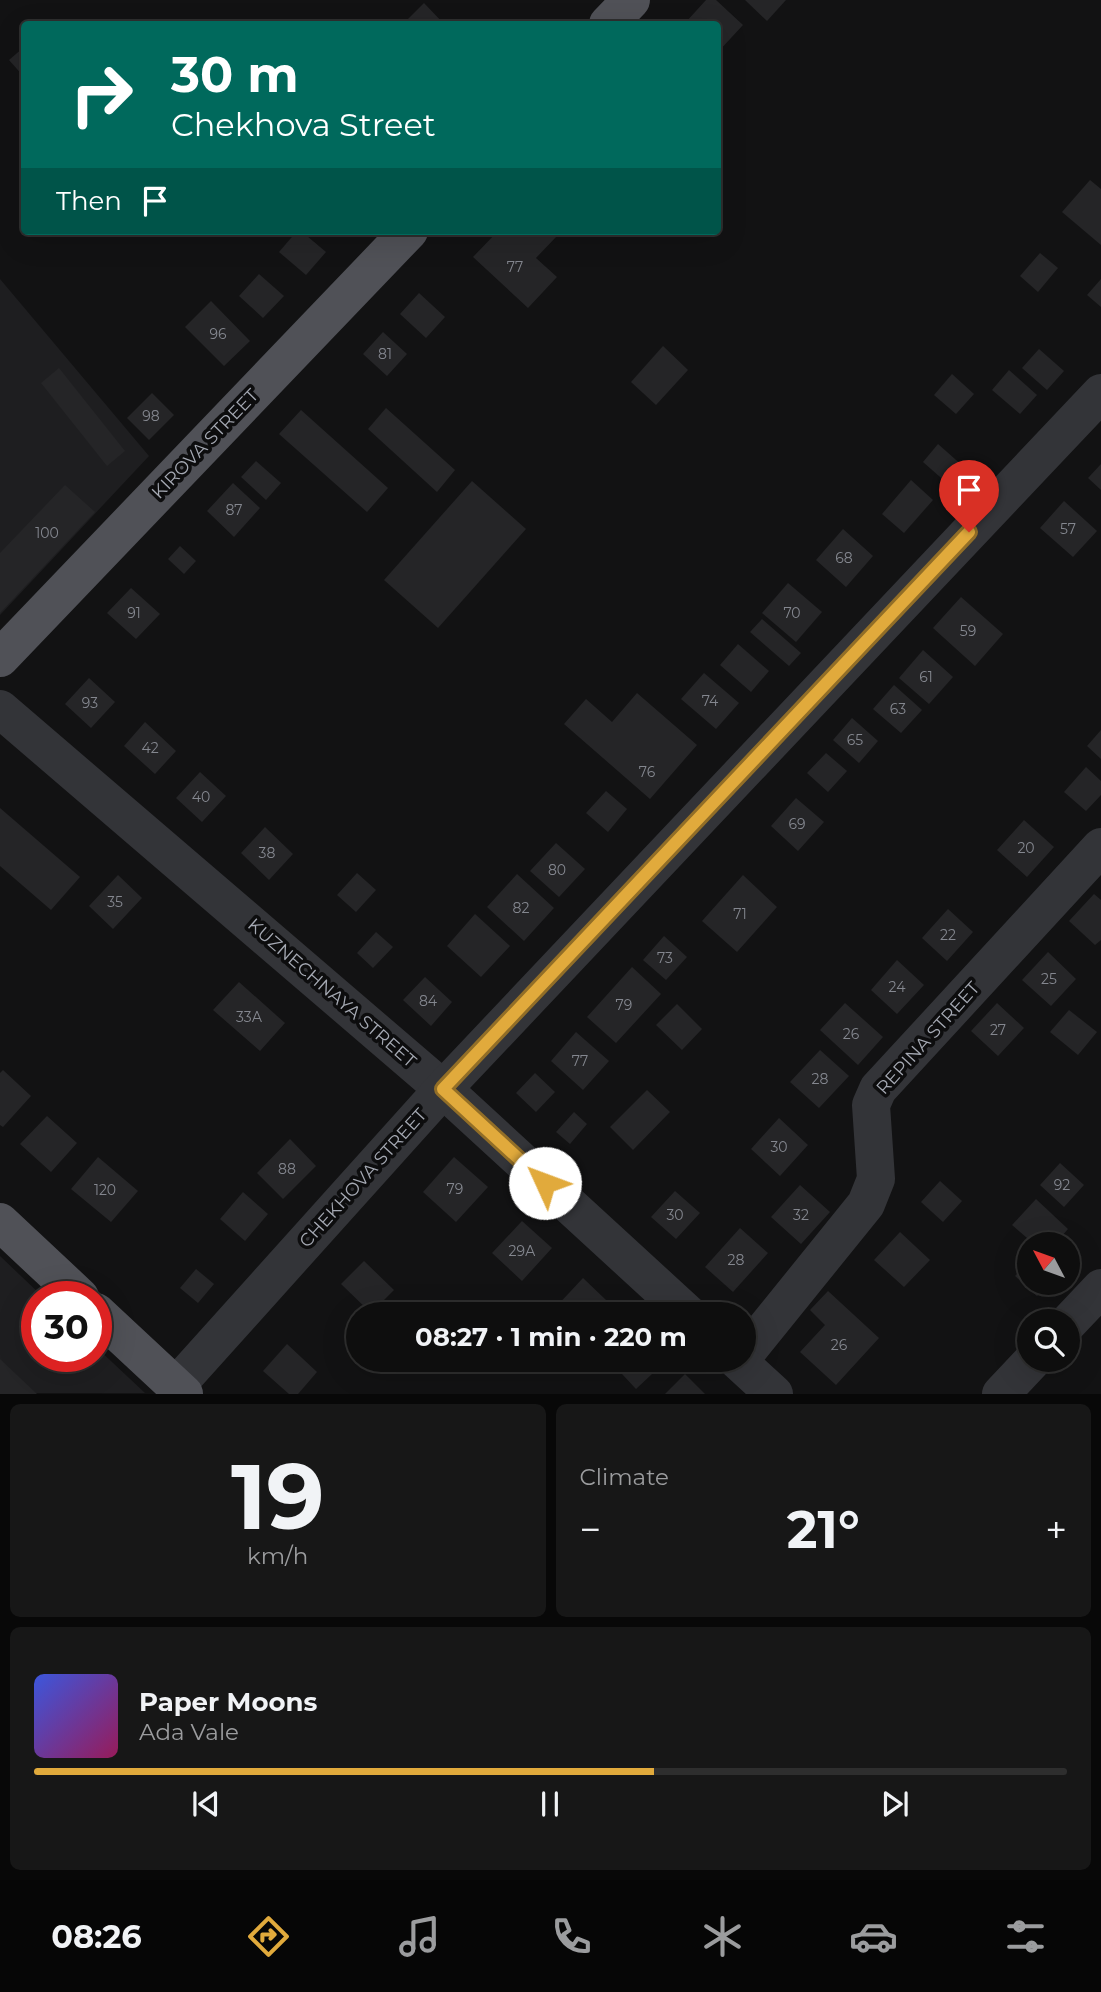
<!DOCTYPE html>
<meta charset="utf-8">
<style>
:root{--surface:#0e0e0e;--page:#171717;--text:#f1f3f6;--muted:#9b9c9e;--line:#2e2e2e;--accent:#e1aa3c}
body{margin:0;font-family:Montserrat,sans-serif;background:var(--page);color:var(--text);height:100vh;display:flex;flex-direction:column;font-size:26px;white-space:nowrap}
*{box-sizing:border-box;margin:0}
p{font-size:23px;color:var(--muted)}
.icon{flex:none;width:38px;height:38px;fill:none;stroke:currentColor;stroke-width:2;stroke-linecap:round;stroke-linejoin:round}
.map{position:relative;height:1394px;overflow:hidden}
.side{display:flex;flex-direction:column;gap:10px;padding:10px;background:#080808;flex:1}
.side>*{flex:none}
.banner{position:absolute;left:21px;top:21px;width:700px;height:214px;border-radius:7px;box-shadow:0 7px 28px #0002,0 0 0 2px var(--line);background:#00695c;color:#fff;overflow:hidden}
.needle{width:46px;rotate:311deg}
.tools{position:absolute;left:1017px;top:1232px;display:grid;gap:14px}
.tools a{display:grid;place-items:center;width:63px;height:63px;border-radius:50%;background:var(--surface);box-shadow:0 7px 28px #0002,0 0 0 2px var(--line);font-size:35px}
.speed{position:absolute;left:21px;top:1281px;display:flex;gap:14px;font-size:35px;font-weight:700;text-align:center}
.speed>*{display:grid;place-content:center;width:91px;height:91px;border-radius:50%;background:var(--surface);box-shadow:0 7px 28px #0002,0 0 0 2px var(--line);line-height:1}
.speed .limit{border:10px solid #d22;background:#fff;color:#111}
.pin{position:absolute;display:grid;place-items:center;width:60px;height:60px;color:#fff;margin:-72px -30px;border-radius:50% 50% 50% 0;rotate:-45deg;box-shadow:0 0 7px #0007}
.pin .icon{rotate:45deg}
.me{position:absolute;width:77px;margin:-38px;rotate:313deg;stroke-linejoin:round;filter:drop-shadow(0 0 5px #0008)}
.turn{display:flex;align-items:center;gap:24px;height:147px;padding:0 35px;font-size:32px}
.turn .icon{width:91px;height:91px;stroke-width:2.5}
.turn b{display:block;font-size:49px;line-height:60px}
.then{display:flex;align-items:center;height:66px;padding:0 35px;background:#0003;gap:14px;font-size:26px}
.big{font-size:52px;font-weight:700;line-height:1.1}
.side .card{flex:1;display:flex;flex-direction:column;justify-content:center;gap:10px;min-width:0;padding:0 24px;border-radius:10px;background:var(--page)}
.side .dial{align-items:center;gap:0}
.dial b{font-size:91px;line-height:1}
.song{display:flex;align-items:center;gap:21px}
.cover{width:84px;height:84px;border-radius:10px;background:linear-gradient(135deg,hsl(230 70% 55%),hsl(330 70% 35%))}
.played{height:7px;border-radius:4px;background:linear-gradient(90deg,var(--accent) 60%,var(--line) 60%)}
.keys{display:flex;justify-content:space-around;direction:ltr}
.heat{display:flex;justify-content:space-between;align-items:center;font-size:38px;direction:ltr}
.side .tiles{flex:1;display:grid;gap:10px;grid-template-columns:1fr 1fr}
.card:last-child{grid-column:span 2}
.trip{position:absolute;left:346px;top:1302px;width:410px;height:70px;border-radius:35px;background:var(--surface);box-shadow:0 7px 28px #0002,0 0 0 2px var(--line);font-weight:700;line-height:70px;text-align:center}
.tabs{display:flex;height:112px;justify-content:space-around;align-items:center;background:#060606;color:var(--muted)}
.tabs .icon{width:49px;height:49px}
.tabs .current{color:var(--accent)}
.tabs b{font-size:32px;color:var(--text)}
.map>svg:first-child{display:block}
.built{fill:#1e1e20}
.building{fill:#252527}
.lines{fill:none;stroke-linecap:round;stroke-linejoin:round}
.minor{stroke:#333438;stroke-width:38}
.major{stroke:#505157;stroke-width:38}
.route-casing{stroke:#926e27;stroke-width:18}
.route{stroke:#e1aa3c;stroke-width:12}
.labels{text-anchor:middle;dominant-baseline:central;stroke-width:7;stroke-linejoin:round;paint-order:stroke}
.number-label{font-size:14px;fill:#84878f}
.street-label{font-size:18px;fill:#a5a9b3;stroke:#0d0d0e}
</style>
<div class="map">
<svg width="1101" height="1394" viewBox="0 0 1101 1394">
<rect width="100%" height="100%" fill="#121213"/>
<g class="built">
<path d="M 0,279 L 149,456 L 0,615 Z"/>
<path d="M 0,1256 L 43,1297 L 37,1297 L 37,1356 L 96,1356 L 96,1347 L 145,1393 L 0,1393 Z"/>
</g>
<g class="building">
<path d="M 706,0 L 716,0 L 743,25 L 718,52 L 718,24 L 689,24 L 686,22 Z"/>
<path d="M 745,0 L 786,0 L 767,21 Z"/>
<path d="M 424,3 L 444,24 L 410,24 L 406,21 Z"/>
<path d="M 24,47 L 24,77 L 9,60 Z"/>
<path d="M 1090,180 L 1101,189 L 1101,245 L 1062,212 Z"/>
<path d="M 297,231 L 301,231 L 326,252 L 306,275 L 279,252 Z"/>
<path d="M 498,231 L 552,231 L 557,236 L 536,258 L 557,277 L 528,308 L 473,257 Z"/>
<path d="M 1040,253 L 1058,268 L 1038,292 L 1020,276 Z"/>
<path d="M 259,274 L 284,296 L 263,318 L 239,296 Z"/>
<path d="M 1101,279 L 1101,307 L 1087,295 Z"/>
<path d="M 419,293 L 445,317 L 426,338 L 400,314 Z"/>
<path d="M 211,301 L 250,341 L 224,366 L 185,327 Z"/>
<path d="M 383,332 L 407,354 L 387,376 L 363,354 Z"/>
<path d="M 663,346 L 688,370 L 656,405 L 631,382 Z"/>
<path d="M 1039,349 L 1064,371 L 1047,390 L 1022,368 Z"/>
<path d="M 59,368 L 125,451 L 107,466 L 41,383 Z"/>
<path d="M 1009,370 L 1037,395 L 1020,414 L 992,390 Z"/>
<path d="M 952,374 L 974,394 L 956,414 L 934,395 Z"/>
<path d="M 152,393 L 174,415 L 149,440 L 127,418 Z"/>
<path d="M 386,408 L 455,470 L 437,492 L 368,429 Z"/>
<path d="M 301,410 L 388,488 L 367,512 L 279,434 Z"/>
<path d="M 938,444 L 964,467 L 948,484 L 923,462 Z"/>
<path d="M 256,461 L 281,483 L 266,500 L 241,477 Z"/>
<path d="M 1101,464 L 1101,490 L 1088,478 Z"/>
<path d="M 911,480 L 933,500 L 904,533 L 882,514 Z"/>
<path d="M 472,481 L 526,529 L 438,628 L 384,580 Z"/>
<path d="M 233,483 L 260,508 L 234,537 L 207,511 Z"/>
<path d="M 65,485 L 95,512 L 0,613 L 0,553 Z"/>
<path d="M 1064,501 L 1097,531 L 1073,557 L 1040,528 Z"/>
<path d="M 843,529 L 873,556 L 846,587 L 816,560 Z"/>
<path d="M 180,546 L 196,561 L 184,574 L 168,559 Z"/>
<path d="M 788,583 L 822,612 L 796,642 L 762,613 Z"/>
<path d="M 131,588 L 160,614 L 136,639 L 107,613 Z"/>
<path d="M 961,597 L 1003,634 L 975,666 L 933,628 Z"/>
<path d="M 762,619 L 801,653 L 789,666 L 750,632 Z"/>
<path d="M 738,644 L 769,671 L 751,692 L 720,665 Z"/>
<path d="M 923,650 L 953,677 L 929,704 L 899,678 Z"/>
<path d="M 704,673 L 739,703 L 716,729 L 681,699 Z"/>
<path d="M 89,678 L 115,702 L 91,728 L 65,704 Z"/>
<path d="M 894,685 L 922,710 L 901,733 L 873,709 Z"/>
<path d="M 637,693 L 697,745 L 650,799 L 564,724 L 586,699 L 612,722 Z"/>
<path d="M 852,718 L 878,741 L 859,763 L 833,740 Z"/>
<path d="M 145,722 L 176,751 L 155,774 L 124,746 Z"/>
<path d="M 1101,730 L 1101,759 L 1087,746 Z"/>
<path d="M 826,753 L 847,771 L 828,792 L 807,773 Z"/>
<path d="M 1086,767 L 1101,781 L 1101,795 L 1086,811 L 1064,792 Z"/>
<path d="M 200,772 L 226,796 L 202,822 L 176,798 Z"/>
<path d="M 606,791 L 627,809 L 608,832 L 586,813 Z"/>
<path d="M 796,798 L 824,822 L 798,851 L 771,826 Z"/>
<path d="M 0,808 L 80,877 L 51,910 L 0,866 Z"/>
<path d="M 1024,820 L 1054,847 L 1027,877 L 997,850 Z"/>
<path d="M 265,827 L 293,854 L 269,880 L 241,853 Z"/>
<path d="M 556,843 L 585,869 L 559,897 L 530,871 Z"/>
<path d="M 357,873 L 376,890 L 356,912 L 337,895 Z"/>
<path d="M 517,874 L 554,908 L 524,941 L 487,907 Z"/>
<path d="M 118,875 L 142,898 L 113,929 L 89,906 Z"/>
<path d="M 743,875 L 777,907 L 737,952 L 702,921 Z"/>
<path d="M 1094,894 L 1101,900 L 1101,940 L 1095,945 L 1069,921 Z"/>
<path d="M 948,909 L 973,932 L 947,961 L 922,938 Z"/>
<path d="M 475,914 L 510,946 L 481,977 L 447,946 Z"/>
<path d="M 376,932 L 393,947 L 373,968 L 357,953 Z"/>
<path d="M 664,936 L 687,957 L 666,980 L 643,960 Z"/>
<path d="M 1048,952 L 1076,979 L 1051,1006 L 1022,980 Z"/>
<path d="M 897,960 L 924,985 L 897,1014 L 871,990 Z"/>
<path d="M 632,967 L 661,994 L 616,1043 L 587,1017 Z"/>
<path d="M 425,977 L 452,1002 L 431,1026 L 403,1000 Z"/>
<path d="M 239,982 L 285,1023 L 260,1051 L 213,1010 Z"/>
<path d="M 845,1003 L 883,1037 L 858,1065 L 820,1030 Z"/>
<path d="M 997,1003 L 1024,1028 L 998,1056 L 971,1031 Z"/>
<path d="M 677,1004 L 702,1029 L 682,1050 L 656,1025 Z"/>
<path d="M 1069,1010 L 1097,1032 L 1078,1055 L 1050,1032 Z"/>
<path d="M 576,1032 L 609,1061 L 583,1090 L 551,1061 Z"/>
<path d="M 820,1050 L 849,1076 L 819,1108 L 790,1082 Z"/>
<path d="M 3,1070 L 31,1096 L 3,1127 L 0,1125 L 0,1073 Z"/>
<path d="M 535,1073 L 555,1092 L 536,1112 L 516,1093 Z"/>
<path d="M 647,1090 L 670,1112 L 633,1150 L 610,1127 Z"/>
<path d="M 574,1112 L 587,1124 L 570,1144 L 556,1132 Z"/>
<path d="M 47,1116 L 77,1143 L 51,1172 L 20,1144 Z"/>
<path d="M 779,1118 L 808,1145 L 780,1176 L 751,1149 Z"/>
<path d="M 290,1139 L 316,1166 L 283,1199 L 257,1173 Z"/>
<path d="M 98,1157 L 138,1191 L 111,1222 L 71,1189 Z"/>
<path d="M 454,1157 L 488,1187 L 456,1222 L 423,1192 Z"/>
<path d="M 1060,1163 L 1084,1185 L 1064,1207 L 1040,1185 Z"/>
<path d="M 940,1181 L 962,1201 L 943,1222 L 921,1202 Z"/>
<path d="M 800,1185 L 830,1212 L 801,1244 L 771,1217 Z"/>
<path d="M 675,1191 L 700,1213 L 676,1239 L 651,1217 Z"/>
<path d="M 243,1192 L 268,1214 L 245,1241 L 220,1219 Z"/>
<path d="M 1036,1199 L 1068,1229 L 1055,1244 L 1034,1244 L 1012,1225 Z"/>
<path d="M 522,1221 L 552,1248 L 522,1281 L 492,1253 Z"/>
<path d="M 740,1228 L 768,1253 L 733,1292 L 705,1267 Z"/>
<path d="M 900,1232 L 930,1260 L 904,1287 L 874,1260 Z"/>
<path d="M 364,1261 L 394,1290 L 371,1313 L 341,1284 Z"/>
<path d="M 1029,1261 L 1029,1283 L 1050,1283 L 1037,1296 L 1015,1276 Z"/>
<path d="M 196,1269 L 214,1284 L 198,1303 L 180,1288 Z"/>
<path d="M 583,1278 L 606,1300 L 593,1314 L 562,1314 L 555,1308 Z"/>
<path d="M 828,1291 L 879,1338 L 836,1385 L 800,1352 L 825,1325 L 810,1310 Z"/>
<path d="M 287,1344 L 317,1372 L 298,1394 L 289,1394 L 263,1371 Z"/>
<path d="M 0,1359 L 37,1394 L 0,1394 Z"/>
<path d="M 609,1360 L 667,1360 L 636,1389 Z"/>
<path d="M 685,1374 L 705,1394 L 665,1394 Z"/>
</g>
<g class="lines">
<g class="minor">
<path d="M 0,709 L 443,1089 L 688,1314"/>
<path d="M 1068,1323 L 1101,1288"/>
<path d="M 744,1355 L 866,1204 L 876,1179 L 871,1105 L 878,1089 L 1101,847"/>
<path d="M 737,1360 L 774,1394"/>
<path d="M 176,1386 L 443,1089 L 1101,393"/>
<path d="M 1001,1394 L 1033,1360"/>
</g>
<g class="major">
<path d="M 608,24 L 631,0"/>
<path d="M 0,658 L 409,231"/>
<path d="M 0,1222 L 80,1297"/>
<path d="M 96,1312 L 184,1394"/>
</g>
</g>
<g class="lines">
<defs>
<path id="route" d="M 545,1183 L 443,1089 L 969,532"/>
</defs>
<use href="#route" class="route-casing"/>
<use href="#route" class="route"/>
</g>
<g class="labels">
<g class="number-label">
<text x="515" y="267">77</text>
<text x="218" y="334">96</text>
<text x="385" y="354">81</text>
<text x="151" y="416">98</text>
<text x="234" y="510">87</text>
<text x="1068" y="529">57</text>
<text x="47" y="533">100</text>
<text x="844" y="558">68</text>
<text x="134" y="613">91</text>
<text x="792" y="613">70</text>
<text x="968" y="631">59</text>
<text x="926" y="677">61</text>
<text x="710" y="701">74</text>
<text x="90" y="703">93</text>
<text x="898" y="709">63</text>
<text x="855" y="740">65</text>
<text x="150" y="748">42</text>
<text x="647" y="772">76</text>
<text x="201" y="797">40</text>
<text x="797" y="824">69</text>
<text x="1026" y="848">20</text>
<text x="267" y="853">38</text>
<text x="557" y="870">80</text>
<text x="115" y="902">35</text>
<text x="521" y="908">82</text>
<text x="740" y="914">71</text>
<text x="948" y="935">22</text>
<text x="665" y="958">73</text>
<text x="1049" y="979">25</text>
<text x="897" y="987">24</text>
<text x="428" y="1001">84</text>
<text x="624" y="1005">79</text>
<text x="249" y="1017">33А</text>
<text x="998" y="1030">27</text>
<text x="851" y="1034">26</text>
<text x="580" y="1061">77</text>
<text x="820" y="1079">28</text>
<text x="779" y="1147">30</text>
<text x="287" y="1169">88</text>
<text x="1062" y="1185">92</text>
<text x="455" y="1189">79</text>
<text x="105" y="1190">120</text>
<text x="675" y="1215">30</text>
<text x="801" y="1215">32</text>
<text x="522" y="1251">29А</text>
<text x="736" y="1260">28</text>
<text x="839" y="1345">26</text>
</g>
<g class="street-label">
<text transform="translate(205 444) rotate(-46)">KIROVA STREET</text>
<text transform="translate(332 993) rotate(41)">KUZNECHNAYA STREET</text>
<text transform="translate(928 1038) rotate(-48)">REPINA STREET</text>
<text transform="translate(363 1178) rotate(-48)">CHEKHOVA STREET</text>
</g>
</g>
</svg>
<div class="tools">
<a><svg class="needle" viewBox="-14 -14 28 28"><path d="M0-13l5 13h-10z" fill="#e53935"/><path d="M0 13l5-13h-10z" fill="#9b9c9e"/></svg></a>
<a><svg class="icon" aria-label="search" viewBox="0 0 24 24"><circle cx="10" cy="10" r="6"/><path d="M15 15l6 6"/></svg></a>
</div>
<div class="speed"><div class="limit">30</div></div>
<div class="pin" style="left:969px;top:532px;background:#d93025"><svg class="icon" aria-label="arrive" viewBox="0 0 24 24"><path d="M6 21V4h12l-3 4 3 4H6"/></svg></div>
<svg class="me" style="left:545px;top:1183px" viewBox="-20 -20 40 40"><circle r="19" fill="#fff"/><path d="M0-13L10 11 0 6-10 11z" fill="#e1aa3c"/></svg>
<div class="trip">08:27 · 1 min · 220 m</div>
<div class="banner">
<div class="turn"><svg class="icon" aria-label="right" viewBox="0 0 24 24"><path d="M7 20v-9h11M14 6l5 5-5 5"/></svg><div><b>30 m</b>Chekhova Street</div></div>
<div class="then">Then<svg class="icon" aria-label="arrive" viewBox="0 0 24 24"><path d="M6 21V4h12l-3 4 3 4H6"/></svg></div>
</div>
</div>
<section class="side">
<div class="tiles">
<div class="card dial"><b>19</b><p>km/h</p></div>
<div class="card"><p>Climate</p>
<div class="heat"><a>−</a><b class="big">21°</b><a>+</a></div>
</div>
<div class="card">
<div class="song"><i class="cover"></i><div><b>Paper Moons</b><p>Ada Vale</p></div></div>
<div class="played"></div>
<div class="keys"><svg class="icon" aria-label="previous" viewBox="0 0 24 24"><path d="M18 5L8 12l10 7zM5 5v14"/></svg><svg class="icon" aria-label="pause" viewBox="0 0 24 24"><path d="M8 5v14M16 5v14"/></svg><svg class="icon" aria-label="next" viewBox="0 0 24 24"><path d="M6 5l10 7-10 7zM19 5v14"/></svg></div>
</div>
</div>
</section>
<nav class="tabs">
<b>08:26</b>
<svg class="icon current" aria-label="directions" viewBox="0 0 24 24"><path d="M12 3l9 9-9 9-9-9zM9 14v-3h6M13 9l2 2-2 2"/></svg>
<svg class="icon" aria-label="music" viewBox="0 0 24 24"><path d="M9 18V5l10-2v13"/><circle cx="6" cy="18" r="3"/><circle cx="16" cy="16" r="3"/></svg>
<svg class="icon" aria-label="phone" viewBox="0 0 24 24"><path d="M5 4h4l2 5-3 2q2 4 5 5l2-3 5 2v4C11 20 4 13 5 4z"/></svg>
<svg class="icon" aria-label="climate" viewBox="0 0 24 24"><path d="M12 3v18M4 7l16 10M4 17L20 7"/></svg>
<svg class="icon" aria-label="car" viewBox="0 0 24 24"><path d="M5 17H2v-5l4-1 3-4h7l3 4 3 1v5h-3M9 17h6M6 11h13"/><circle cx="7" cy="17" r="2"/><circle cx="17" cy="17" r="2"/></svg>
<svg class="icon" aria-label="filters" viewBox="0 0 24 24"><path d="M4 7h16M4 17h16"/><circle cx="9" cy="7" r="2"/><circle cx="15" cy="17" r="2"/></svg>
</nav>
